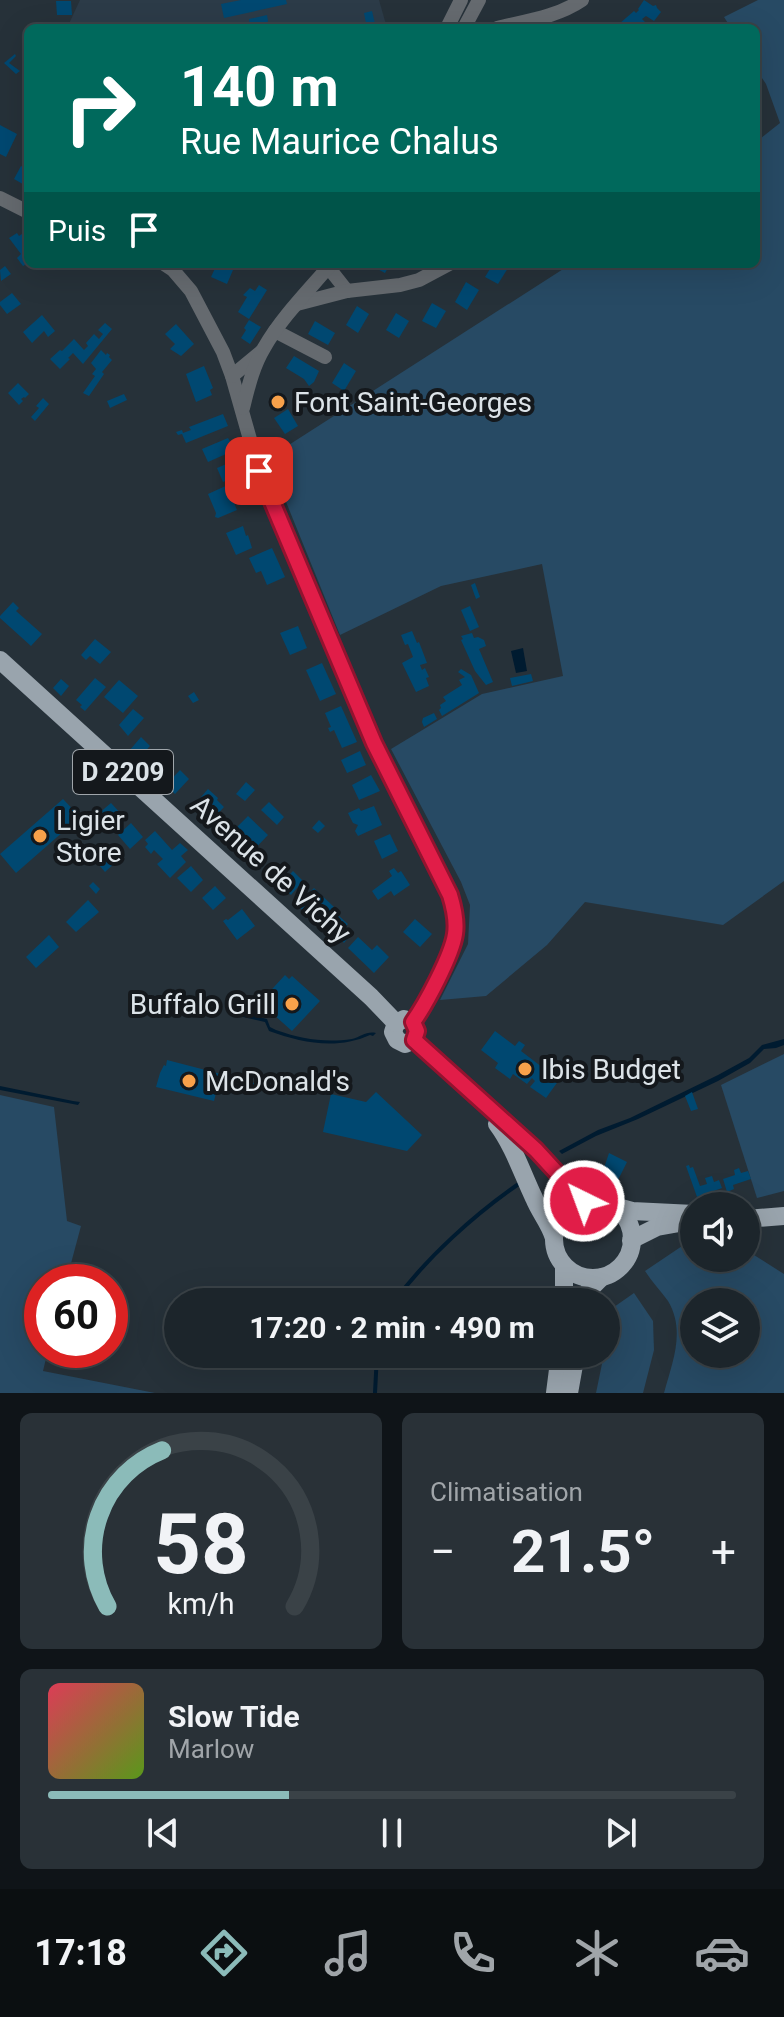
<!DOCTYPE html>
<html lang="fr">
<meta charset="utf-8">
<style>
:root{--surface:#1c252b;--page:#293137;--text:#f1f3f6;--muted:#a0a5a9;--line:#3a4247;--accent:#8bbbb9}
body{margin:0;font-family:Roboto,sans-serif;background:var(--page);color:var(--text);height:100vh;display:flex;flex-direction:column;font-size:30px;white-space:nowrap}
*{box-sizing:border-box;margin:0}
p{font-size:26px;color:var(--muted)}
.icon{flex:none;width:44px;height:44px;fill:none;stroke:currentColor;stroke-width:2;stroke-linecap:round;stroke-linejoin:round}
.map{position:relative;height:1393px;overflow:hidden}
.sheet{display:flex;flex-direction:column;gap:20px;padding:20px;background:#0f1418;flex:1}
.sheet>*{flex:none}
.banner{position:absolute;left:24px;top:24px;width:736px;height:244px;border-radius:12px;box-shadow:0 8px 32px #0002,0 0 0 2px var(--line);background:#00695c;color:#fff;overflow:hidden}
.fabs{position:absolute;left:680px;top:1192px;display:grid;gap:16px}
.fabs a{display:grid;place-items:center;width:80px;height:80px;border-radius:50%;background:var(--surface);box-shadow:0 8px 32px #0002,0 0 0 2px var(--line);font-size:40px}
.speed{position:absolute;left:24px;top:1264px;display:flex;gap:16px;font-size:40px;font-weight:700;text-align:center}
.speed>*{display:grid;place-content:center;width:104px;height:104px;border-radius:50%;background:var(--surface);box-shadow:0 8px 32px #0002,0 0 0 2px var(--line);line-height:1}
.speed .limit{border:12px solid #d22;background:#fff;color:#111}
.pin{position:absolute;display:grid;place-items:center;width:68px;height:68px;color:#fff;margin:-34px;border-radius:16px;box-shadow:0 4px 12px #0006}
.me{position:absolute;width:88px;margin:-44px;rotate:318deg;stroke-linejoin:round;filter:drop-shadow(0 0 6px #0008)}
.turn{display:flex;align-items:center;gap:28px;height:168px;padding:0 24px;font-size:36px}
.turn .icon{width:104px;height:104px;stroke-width:2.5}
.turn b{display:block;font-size:56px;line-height:68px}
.then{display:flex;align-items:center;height:76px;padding:0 24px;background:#0003;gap:16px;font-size:30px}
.big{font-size:60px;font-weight:700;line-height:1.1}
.sheet .card{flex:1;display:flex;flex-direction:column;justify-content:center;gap:12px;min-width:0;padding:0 28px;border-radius:12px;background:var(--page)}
.sheet .dial{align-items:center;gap:0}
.dial svg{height:208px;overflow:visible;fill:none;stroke:var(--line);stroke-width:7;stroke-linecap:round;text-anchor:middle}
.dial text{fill:var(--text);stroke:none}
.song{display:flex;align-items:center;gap:24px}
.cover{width:96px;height:96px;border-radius:12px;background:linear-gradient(135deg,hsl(350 70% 55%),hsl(90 70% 35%))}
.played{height:8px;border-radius:4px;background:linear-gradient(90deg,var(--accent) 35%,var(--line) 35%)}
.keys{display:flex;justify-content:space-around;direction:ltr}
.heat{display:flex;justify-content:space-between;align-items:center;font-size:44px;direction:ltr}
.sheet .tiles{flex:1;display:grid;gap:20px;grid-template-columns:1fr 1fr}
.card:last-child{grid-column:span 2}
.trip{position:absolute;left:164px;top:1288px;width:456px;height:80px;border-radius:40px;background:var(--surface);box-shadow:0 8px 32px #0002,0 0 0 2px var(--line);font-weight:700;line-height:80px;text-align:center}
.menu{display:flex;height:128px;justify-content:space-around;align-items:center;background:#0b0f11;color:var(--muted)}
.menu .icon{width:56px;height:56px}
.menu .current{color:var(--accent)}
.menu b{font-size:36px;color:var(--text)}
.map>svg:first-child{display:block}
.built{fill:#2c3b48}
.green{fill:#274a64;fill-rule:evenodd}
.water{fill:#001b30}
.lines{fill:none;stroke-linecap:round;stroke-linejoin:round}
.stream{stroke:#001b30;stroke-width:4}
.building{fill:#004871}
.minor{stroke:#656a6f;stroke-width:14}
.major{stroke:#99a4ad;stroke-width:18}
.route-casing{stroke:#92132f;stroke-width:20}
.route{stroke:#e11d48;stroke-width:14}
.poi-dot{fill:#f8a14a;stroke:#14181c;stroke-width:3}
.labels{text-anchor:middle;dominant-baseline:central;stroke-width:8;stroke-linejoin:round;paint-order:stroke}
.shield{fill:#14181c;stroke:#a0a6ab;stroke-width:2}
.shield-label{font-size:26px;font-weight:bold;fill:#dce3e8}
.poi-label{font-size:28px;fill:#dce3e8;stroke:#14181c;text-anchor:start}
.street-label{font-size:28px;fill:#dce3e8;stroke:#14181c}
</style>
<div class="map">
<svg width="784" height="1393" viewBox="0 0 784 1393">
<rect width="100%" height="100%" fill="#263139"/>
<path class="built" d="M 80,0 L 379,0 L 387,28 L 67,28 Z"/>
<g class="green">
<path d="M 758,0 L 784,0 L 784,881 L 723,925 L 585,902 L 547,945 L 486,996 L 440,1000 L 468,944 L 470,905 L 461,882 L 391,749 L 482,694 L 563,676 L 542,564 L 441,586 L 340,635 L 282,492 L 270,457 L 571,264 L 756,264 L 756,142 L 780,123 L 766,84 L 756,69 L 756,28 L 731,28 L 724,17 Z"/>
<path d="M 784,1054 L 784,1191 L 757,1198 L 721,1085 Z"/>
<path d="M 0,1095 L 54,1107 L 67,1221 L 81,1226 L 66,1282 L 42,1282 L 42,1350 L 48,1350 L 43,1371 L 155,1393 L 0,1393 Z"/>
<path d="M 694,1238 L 694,1258 L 746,1258 L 746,1250 L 784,1274 L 784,1393 L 664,1393 C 672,1363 686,1331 668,1301 C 661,1291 652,1282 645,1271 ZM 746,1302 L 746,1354 L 694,1354 L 694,1302 Z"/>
<path d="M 634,1293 L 653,1321 L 654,1350 L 643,1393 L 596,1393 L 604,1354 L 606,1354 L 606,1344 L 614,1307 Z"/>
</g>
<g class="water">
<path d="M 523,648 L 527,671 L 516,673 L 511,651 Z"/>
<path d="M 243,1013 L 267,1019 L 270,1027 L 276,1030 C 301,1039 325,1043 352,1039 C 361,1037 366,1031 376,1033 L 373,1036 L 370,1035 C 337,1050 302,1043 269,1031 L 265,1022 L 243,1017 Z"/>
<path d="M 784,1039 L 784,1045 L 776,1048 L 764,1049 L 750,1063 L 718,1081 L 638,1119 L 596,1136 L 562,1154 L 559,1151 L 598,1130 L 630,1118 L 718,1075 L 749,1058 L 762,1045 Z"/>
<path d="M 0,1086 L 73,1101 L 80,1102 L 78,1105 L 0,1090 Z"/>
</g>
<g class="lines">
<g class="stream">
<path d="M 394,1302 C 426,1258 475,1214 520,1183"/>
<path d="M 375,1393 L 377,1354"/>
</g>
</g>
<g class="building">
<path d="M 241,0 L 286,0 L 287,4 L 224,18 L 221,4 Z"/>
<path d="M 644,0 L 653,6 L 656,5 L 657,8 L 661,12 L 654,21 L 646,16 L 642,19 L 649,26 L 646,28 L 617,28 L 620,26 L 619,24 L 634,11 L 636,13 L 639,10 L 638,9 Z"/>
<path d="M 56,1 L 71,1 L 72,15 L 57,15 Z"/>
<path d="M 372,11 L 376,28 L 367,28 L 364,13 Z"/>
<path d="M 267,15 L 268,21 L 266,25 L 254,28 L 250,25 L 249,19 Z"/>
<path d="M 15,54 L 16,56 L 9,63 L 20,71 L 16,74 L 4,63 Z"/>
<path d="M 0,125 L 17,134 L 6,157 L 0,154 Z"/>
<path d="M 21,166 L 28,170 L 28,187 L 14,179 Z"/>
<path d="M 28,230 L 28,263 L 23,266 L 17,258 L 21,254 L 9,238 L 17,233 L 19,236 Z"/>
<path d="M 217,264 L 228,264 L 230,265 L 229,268 L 233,270 L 227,284 L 211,277 Z"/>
<path d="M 368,264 L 390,264 L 385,273 Z"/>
<path d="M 493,264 L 503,264 L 508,268 L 498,284 L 485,277 Z"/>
<path d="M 5,266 L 11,274 L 1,281 L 0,270 Z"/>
<path d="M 466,282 L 479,290 L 467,310 L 455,302 Z"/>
<path d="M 259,285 L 267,290 L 249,319 L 238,312 L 247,297 L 243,295 L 250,288 L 255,291 Z"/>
<path d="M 12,293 L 21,304 L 7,314 L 0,305 L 0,302 Z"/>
<path d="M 432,303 L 446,311 L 436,328 L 422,321 Z"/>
<path d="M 357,306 L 369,314 L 358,333 L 346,325 Z"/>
<path d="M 396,313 L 409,321 L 399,338 L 386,330 Z"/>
<path d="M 42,315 L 55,331 L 48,337 L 44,331 L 32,343 L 23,332 Z"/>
<path d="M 249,320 L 261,327 L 250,344 L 241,338 L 246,330 L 244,328 Z"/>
<path d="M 315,321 L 335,333 L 328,345 L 308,334 Z"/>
<path d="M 105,323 L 112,329 L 83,364 L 73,353 L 68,358 L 70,359 L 60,369 L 50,359 L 60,350 L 62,351 L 74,339 L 84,350 L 88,346 L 86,343 L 94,334 L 99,339 L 103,334 L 98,330 Z"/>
<path d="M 176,324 L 194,344 L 181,356 L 170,349 L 175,344 L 165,334 Z"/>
<path d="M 101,350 L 106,355 L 107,353 L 110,355 L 109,357 L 112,360 L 102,372 L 104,374 L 89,396 L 83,393 L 95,376 L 92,374 L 96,369 L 91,363 Z"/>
<path d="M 294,356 L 319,371 L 314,382 L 309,386 L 304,379 L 286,368 Z"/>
<path d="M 344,363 L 356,371 L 344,391 L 332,383 Z"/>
<path d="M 204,366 L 213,388 L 210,390 L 212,395 L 196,402 L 186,374 Z"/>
<path d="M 18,383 L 29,394 L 25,398 L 24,397 L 21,399 L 23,401 L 19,405 L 8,393 Z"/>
<path d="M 124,394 L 127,400 L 110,408 L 107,401 Z"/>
<path d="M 279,397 L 283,403 L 276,408 L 272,401 Z"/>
<path d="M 43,398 L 49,404 L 35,421 L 31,417 L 39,408 L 36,406 Z"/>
<path d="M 288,409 L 298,426 L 285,434 L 274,418 Z"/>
<path d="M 223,414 L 228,426 L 186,443 L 182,434 L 178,435 L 176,432 L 182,430 L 183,433 L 191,430 L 189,427 Z"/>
<path d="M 228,438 L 235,450 L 208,462 L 202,449 Z"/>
<path d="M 236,460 L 242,474 L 223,482 L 217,468 Z"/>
<path d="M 230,484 L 233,490 L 232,494 L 233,498 L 232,498 L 237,510 L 218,518 L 215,517 L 216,513 L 208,494 Z"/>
<path d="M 243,526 L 246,536 L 248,535 L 252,548 L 236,555 L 226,533 Z"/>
<path d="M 272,548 L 285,577 L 267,585 L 261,571 L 256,573 L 249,558 Z"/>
<path d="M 475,583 L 480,597 L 476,599 L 471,585 Z"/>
<path d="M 13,602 L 19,608 L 16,611 L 42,634 L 31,646 L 0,618 L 0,616 Z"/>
<path d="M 470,606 L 479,627 L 470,631 L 461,610 Z"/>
<path d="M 298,626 L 307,648 L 290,655 L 280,633 Z"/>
<path d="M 412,631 L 417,643 L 419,642 L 427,663 L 420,665 L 422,670 L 425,668 L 429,677 L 426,678 L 429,686 L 416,692 L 402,663 L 413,657 L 408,644 L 405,645 L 401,635 Z"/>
<path d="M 472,633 L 474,638 L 478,637 L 484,640 L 486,646 L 479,649 L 493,682 L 486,685 L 475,671 L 461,640 L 463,639 L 461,636 Z"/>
<path d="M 95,639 L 111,652 L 100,664 L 90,656 L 86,660 L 81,655 Z"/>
<path d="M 322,663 L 336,694 L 320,701 L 306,670 Z"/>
<path d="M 461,669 L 471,675 L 479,693 L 442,716 L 439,710 L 441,708 L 440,705 L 446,701 L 443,697 L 462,685 L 459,680 L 465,677 L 458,672 Z"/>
<path d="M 531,674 L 533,681 L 512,686 L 510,678 Z"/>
<path d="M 95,678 L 106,687 L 85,711 L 80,707 L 82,705 L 76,700 Z"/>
<path d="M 61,679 L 69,686 L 61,696 L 53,688 Z"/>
<path d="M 119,680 L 138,696 L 123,713 L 104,697 Z"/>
<path d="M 194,692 L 199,700 L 193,703 L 188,696 Z"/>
<path d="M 341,706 L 357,742 L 342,748 L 334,730 L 330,732 L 328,728 L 331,727 L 325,713 Z"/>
<path d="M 133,709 L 144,718 L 128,736 L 119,725 Z"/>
<path d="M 434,713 L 437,719 L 424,727 L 422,722 L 423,718 Z"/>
<path d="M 141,737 L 150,746 L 138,759 L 129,751 Z"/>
<path d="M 360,751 L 366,765 L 347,773 L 341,760 Z"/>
<path d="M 160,755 L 171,764 L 158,778 L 148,769 Z"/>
<path d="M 180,770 L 189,779 L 175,794 L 166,785 Z"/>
<path d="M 371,775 L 380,791 L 359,800 L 352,785 Z"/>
<path d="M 246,782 L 255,790 L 245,801 L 236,794 Z"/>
<path d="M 208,789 L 218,798 L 217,800 L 224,807 L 212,820 L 194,805 Z"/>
<path d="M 63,799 L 80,817 L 16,873 L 0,854 Z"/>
<path d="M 269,802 L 284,817 L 277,825 L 261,810 Z"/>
<path d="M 111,803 L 124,817 L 111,829 L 98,814 Z"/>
<path d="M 374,806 L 382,825 L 358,836 L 355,831 L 358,825 L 353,823 L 348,813 L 359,808 L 361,811 Z"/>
<path d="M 248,816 L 268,835 L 250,854 L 241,846 L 248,838 L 236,828 Z"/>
<path d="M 319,820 L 325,826 L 318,833 L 312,828 Z"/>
<path d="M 131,823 L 143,837 L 130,849 L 118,835 Z"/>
<path d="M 155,831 L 172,850 L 180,843 L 188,850 L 181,856 L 186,862 L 170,878 L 157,864 L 163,859 L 154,850 L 151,854 L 145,847 L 148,844 L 145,840 Z"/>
<path d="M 390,834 L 398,851 L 382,859 L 374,841 Z"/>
<path d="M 111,854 L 117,861 L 105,872 L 99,865 Z"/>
<path d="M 191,866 L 203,880 L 191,892 L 177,878 Z"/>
<path d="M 394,868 L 398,873 L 401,871 L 410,885 L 394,896 L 391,891 L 378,900 L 372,891 L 392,876 L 389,871 Z"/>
<path d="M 293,871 L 303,881 L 291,895 L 280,885 Z"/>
<path d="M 93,882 L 100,889 L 96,894 L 89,886 Z"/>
<path d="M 215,886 L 226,898 L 213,910 L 202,898 Z"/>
<path d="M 314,888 L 334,907 L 331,909 L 348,924 L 336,936 L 332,932 L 333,931 L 313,912 L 309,916 L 297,905 Z"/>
<path d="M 88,900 L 99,912 L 76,932 L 66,922 Z"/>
<path d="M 242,909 L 255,926 L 237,940 L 223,921 L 226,919 L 228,920 Z"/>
<path d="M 415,919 L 432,934 L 420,947 L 403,932 Z"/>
<path d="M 346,930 L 351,934 L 344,943 L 339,938 Z"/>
<path d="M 49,935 L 59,947 L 36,968 L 26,957 Z"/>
<path d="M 358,937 L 372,950 L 377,945 L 389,957 L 374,973 L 348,948 Z"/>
<path d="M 285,975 L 289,979 L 292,976 L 320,1001 L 292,1031 L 264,1006 L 267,1002 L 263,999 Z"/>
<path d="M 495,1031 L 515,1046 L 519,1041 L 525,1045 L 521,1051 L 559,1080 L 546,1098 L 530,1087 L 535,1081 L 532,1078 L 527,1084 L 513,1074 L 510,1079 L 495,1068 L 498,1063 L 481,1050 Z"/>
<path d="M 167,1060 L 221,1074 L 214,1101 L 156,1087 L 160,1073 L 164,1065 L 166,1066 Z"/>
<path d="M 247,1081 L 257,1084 L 255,1094 L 244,1092 Z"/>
<path d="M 376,1092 L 422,1135 L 407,1151 L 323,1132 L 331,1094 L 366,1102 Z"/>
<path d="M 692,1092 L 698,1109 L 691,1111 L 685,1096 Z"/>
<path d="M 609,1153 L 627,1162 L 618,1180 L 603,1171 Z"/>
<path d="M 689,1165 L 690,1168 L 693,1167 L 700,1186 L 707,1184 L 705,1178 L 712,1176 L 714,1182 L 719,1180 L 722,1188 L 697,1197 L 686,1166 Z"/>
<path d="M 739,1168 L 741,1173 L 748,1171 L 751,1179 L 733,1185 L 734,1189 L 727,1192 L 723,1179 L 735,1175 L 734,1170 Z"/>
</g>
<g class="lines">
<g class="minor">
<path d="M 447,28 L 461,0"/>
<path d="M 464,28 L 479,0"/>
<path d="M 497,28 C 526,21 557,17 582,0"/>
<path d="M 0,198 L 28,212"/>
<path d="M 164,264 L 173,270 L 191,291 L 223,352 L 232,376 L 259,471 L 374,743 L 450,895 C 453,908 457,921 455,934 C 452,955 425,1004 413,1022"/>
<path d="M 331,264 L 332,272 L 347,291"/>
<path d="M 297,304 L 347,291 L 400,285 L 419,280 L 449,264"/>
<path d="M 275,331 L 325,357"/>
<path d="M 232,376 L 261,352"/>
<path d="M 243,408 C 248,388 253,366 264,348 C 281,318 308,291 331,264"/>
</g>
<g class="major">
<path d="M 0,660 L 371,997 L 396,1023"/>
<path d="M 396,1023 L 393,1032 L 397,1040 L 405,1044 L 414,1040"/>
<path d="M 396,1023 L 404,1019 L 413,1022 L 417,1031 L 414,1040"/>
<path d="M 414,1040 L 536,1150 L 569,1186 L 594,1200"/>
<path d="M 497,1124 C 514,1147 522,1173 534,1198 C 540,1213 549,1222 554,1238"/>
<circle cx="593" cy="1239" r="39"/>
<path d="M 614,1206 L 632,1211 L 694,1214"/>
<path d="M 746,1219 L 784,1216"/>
<path d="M 631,1240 L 657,1227 L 685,1222"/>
<path d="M 564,1302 L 564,1266"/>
<path d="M 586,1302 L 588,1291 L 602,1277"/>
<path d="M 555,1393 L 560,1354"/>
<path d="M 569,1393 L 576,1354"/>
</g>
</g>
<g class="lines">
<defs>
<path id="route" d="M 259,471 L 374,743 L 450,895 C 454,908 457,921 455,934 C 452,955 426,1004 413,1022 L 417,1031 L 414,1040 L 536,1150 L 569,1186 L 594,1200 L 584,1201"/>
</defs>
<use href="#route" class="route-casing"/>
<use href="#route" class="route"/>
</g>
<g class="poi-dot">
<circle cx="278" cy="402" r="8"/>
<circle cx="40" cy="836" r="8"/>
<circle cx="292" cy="1004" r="8"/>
<circle cx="525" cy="1069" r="8"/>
<circle cx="189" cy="1081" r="8"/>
</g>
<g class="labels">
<rect class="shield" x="73" y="750" width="100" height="44" rx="6"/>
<g class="shield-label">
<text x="123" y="772">D 2209</text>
</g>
<g class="poi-label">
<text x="294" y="402">Font Saint-Georges</text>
<text x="56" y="820">Ligier<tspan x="56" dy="32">Store</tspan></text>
<text x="276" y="1004" text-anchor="end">Buffalo Grill</text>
<text x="541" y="1069">Ibis Budget</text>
<text x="205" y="1081">McDonald's</text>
</g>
<g class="street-label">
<text transform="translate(271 869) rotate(42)">Avenue de Vichy</text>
</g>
</g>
</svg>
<div class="fabs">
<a><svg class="icon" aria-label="sound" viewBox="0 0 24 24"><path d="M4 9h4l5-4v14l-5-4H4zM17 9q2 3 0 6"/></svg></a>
<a><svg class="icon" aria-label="layers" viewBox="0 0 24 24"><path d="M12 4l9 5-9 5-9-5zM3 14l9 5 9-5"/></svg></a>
</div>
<div class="speed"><div class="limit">60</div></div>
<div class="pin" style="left:259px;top:471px;background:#d93025"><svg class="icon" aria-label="arrive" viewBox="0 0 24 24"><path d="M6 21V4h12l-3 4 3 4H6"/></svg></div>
<svg class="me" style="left:584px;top:1201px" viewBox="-20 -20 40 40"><circle r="17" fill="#e11d48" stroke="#fff" stroke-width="3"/><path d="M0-11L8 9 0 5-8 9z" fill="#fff"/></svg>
<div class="trip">17:20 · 2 min · 490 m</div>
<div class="banner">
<div class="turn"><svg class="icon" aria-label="right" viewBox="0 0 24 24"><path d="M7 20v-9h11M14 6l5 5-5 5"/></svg><div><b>140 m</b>Rue Maurice Chalus</div></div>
<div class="then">Puis<svg class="icon" aria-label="arrive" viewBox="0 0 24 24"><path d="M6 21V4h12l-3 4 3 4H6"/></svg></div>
</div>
</div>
<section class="sheet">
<div class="tiles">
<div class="card dial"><svg viewBox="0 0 100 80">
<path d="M14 69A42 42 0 1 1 86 69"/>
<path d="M14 69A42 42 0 0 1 35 9" stroke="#8bbbb9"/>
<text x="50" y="56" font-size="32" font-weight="700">58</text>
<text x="50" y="72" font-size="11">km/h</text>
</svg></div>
<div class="card"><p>Climatisation</p>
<div class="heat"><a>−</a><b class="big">21.5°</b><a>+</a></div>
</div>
<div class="card">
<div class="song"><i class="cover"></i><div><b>Slow Tide</b><p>Marlow</p></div></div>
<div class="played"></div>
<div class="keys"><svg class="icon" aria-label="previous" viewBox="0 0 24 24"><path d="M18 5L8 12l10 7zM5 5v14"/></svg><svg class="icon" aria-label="pause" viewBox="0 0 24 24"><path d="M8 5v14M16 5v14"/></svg><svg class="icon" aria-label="next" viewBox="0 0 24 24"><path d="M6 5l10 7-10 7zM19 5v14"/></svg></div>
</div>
</div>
</section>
<nav class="menu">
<b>17:18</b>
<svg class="icon current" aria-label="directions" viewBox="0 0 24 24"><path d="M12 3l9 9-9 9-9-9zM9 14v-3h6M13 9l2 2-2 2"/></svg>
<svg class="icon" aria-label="music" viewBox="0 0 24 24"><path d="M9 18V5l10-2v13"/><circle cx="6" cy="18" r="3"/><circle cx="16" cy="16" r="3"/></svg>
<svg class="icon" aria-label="phone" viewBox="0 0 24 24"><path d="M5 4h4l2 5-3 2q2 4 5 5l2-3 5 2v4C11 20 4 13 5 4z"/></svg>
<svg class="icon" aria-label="climate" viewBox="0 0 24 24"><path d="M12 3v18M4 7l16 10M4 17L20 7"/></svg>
<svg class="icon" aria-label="car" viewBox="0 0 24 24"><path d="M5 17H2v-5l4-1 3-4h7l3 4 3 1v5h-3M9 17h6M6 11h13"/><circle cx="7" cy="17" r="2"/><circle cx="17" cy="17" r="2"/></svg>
</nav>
